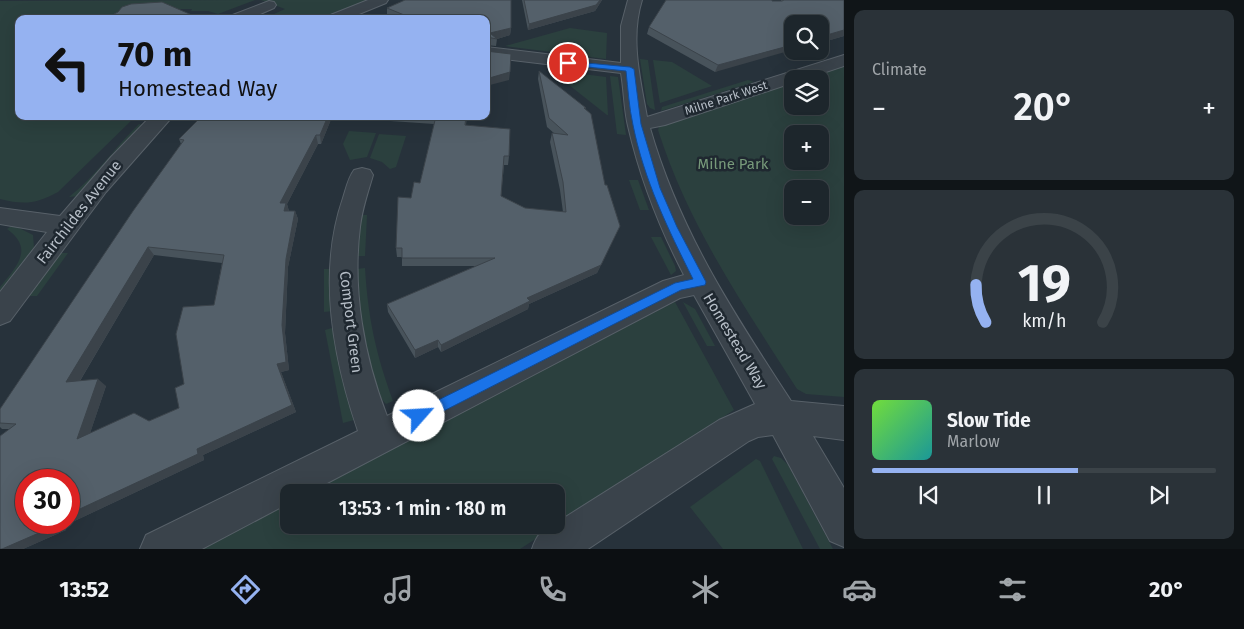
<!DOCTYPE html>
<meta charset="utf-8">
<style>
:root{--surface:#1d262c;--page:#2a3238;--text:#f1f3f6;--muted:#a0a5a9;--line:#3b4348;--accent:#95b2f1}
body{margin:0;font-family:"Fira Sans",sans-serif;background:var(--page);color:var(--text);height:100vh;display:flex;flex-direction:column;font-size:19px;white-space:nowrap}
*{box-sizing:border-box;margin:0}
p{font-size:16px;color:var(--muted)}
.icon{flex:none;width:28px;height:28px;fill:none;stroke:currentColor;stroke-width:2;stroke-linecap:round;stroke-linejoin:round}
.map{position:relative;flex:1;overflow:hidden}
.panel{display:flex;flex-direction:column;gap:10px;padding:10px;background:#101518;width:400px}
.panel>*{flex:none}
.banner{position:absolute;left:15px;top:15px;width:475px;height:105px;border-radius:10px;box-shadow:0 5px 20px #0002,0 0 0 1px var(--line);background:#95b2f1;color:#111;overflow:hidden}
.tools{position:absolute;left:784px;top:15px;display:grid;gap:10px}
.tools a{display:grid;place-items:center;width:45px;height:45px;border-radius:10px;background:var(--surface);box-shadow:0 5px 20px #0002,0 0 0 1px var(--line);font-size:25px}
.speed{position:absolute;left:15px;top:469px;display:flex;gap:10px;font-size:25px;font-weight:700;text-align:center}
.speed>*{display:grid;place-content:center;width:65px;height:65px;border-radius:50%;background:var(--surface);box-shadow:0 5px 20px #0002,0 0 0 1px var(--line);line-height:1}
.speed .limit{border:8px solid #d22;background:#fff;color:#111}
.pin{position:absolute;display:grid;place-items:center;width:42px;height:42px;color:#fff;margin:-21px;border:2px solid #fff;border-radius:50%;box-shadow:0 1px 5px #0007}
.me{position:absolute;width:55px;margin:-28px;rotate:64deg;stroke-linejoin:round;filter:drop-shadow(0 0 4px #0008)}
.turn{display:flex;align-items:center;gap:18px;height:105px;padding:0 20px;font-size:22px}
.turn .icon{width:65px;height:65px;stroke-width:2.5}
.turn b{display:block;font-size:35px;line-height:42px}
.big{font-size:38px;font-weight:600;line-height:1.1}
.panel .widget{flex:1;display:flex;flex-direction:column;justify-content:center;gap:8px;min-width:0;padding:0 18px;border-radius:10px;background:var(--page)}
.panel .dial{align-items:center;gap:0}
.dial svg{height:130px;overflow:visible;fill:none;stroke:var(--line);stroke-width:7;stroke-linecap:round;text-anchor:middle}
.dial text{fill:var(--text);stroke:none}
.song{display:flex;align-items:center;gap:15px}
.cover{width:60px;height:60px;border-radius:8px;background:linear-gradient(135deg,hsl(100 70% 55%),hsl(180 70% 35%))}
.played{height:5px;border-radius:2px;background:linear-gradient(90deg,var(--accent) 60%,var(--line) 60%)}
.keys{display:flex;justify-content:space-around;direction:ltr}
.heat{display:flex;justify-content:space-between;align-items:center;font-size:28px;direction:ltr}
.trip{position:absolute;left:280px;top:484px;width:285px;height:50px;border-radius:10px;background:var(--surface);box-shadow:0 5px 20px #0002,0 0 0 1px var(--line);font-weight:600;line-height:50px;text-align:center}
.tabs{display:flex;height:80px;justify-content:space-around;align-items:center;background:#0c0f12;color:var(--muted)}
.tabs .icon{width:35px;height:35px}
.tabs .active{color:var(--accent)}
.tabs b{font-size:22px;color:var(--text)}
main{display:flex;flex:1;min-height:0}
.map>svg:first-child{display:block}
.green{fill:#2b403e;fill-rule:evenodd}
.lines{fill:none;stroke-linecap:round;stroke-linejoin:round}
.minor-casing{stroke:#586169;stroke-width:2}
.minor{fill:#3a434b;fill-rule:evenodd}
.wall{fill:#48535b;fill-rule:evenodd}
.shaded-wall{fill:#3b434a}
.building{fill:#54606a;stroke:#3b434a;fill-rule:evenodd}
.route{fill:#1a73e8;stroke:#114b97}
.labels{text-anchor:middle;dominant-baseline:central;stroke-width:5;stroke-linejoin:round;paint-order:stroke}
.far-street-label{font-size:12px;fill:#b6bec7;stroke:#1f2830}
.park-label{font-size:15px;fill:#779a7a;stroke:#1f2830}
.street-label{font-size:15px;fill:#b6bec7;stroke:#1f2830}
</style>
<main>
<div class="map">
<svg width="844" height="549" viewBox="0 0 844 549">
<rect width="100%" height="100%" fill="#27323b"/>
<g class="green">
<path d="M 255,0 L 218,14 L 208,11 L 191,11 L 192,9 L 179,9 L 177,11 L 118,19 L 19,19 L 19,116 L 136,116 L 58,192 C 36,204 24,205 0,199 L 0,1 Z"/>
<path d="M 261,0 L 369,0 L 321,19 L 263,19 L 285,9 Z"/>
<path d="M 570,28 L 607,33 L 606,59 L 505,46 Z"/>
<path d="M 640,59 L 648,60 L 655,110 L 650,108 L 647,104 Z"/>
<path d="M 653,60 L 672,62 L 712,86 L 660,103 Z"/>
<path d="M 844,65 L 844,397 L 806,394 L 797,389 C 743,304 689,227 658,130 L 659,127 L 792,82 L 792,106 L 820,106 L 820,79 L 801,79 ZM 792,134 L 820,134 L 820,161 L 792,161 ZM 792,189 L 820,189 L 820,216 L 792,216 Z"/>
<path d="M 550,70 L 606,77 L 608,115 L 607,115 Z"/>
<path d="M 610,76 L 618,77 L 626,135 L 617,134 Z"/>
<path d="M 748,80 L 754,82 L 661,111 L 662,107 Z"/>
<path d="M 139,124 L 143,125 L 113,153 L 79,196 L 69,197 C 95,177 115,147 139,124 Z"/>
<path d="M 349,131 L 376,133 L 367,157 L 350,160 L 343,144 Z"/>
<path d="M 379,134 L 406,136 L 396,167 L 390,169 L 382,162 L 370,158 Z"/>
<path d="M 629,180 L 638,180 L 649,210 L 640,210 Z"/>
<path d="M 360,215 L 367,215 L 365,256 L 357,256 Z"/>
<path d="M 13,225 L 33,235 L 34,248 L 0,292 L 0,287 C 16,267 35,249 7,229 Z"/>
<path d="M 651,237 L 661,237 L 675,266 L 676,271 L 671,275 Z"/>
<path d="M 60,253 L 68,253 L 37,296 L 28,296 Z"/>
<path d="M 365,268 C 368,318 376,354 393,401 L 386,404 C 365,383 359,299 357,269 Z"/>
<path d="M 324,269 L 333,269 L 333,311 L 324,312 Z"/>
<path d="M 675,302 L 734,410 L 520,549 L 195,549 L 289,501 L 289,525 L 556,525 L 556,492 L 305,492 Z"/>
<path d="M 683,302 L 695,309 L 715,346 L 707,346 Z"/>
<path d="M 335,327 L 354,420 L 343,423 L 325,330 Z"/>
<path d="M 774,456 L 781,458 L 788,465 L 833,549 L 820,549 L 772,459 Z"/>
<path d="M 756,459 L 760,461 L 803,549 L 723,549 L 690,507 Z"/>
</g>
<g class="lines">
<defs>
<g id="minor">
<path d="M 368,0 L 388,0 L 386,3 L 347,19 L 326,19 L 328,16 Z"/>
<path d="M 628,0 L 642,0 C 630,38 640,78 647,117 L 844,55 L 844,66 L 805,79 L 792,79 L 792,83 L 665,125 L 650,128 C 680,232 733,312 791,401 L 844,406 L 844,440 L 813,436 L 844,488 L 844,547 L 830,541 L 773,435 L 758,437 L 749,441 L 588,549 L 532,549 C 536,537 542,527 556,525 L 556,523 L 719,420 L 755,404 L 694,295 L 680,298 L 310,492 L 289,492 L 289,503 L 202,549 L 140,549 L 146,535 L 358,431 C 333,358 317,273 343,198 C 346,189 348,178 354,170 L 362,168 L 370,170 L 373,175 C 368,192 362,209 360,227 C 352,290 364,357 387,416 L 663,281 L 684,275 C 659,227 640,178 628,126 C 624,110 624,90 621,73 L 486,57 L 486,47 L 621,63 L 621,26 Z"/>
<path d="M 269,1 L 274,2 L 276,5 L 274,8 L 249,19 L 228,19 L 230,16 Z"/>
<path d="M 151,116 L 173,116 L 106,192 L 10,321 L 0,325 L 0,292 L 47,232 L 0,224 L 0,208 L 60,216 L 111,157 Z"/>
</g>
</defs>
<use href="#minor" class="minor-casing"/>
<use href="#minor" class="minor"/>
</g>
<g class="wall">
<path d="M 405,0 L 511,0 L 511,28 L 510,35 L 497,39 L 496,46 L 486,45 L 486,19 L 396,19 L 387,15 L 387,8 Z"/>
<path d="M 522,0 L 602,0 L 595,11 L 528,30 Z"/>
<path d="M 781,0 L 844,0 L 844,36 L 820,43 L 820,24 L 715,72 L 647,34 L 649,27 L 772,1 L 781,1 Z"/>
<path d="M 539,71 L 586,108 L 585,109 L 605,185 L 620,226 L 597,273 L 529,304 L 528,309 L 441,352 L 438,347 L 415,358 L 388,312 L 387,304 L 476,266 L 402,266 L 402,257 L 397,257 L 396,248 L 411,198 L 420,183 L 434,124 L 332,117 L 321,144 L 318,144 L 287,204 L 289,211 L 295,211 L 298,219 L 288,267 L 285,333 L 289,370 L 281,372 L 296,412 L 203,455 L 204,460 L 66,525 L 66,530 L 23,549 L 0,549 L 9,429 L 2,429 L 0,427 L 0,409 L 181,144 L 179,139 L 202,116 L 467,116 L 466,125 L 509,156 L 508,165 L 504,165 L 501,196 L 525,208 L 563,212 L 560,190 L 550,142 L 552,133 L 555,134 L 547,127 L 538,79 ZM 154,255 L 222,263 L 214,305 L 179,408 L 149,421 L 90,433 L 106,386 L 80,381 Z"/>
</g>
<g class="shaded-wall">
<path d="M 600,0 L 602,0 L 595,11 L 528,30 L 529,24 Z"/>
<path d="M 511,28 L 510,35 L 497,39 L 490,33 Z"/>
<path d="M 844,30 L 844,36 L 820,43 L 820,37 Z"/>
<path d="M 792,45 L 792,50 L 715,72 L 718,65 Z"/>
<path d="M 510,72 L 509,80 L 486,86 L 486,79 Z"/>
<path d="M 328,116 L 332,116 L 332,117 L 321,144 L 320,135 Z"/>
<path d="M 316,135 L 318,144 L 287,204 L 289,212 L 286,220 L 280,203 Z"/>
<path d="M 295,211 L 298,219 L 288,267 L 285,333 L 289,370 L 281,372 L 296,412 L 203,455 L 204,460 L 66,525 L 66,530 L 23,549 L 2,549 L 55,522 L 69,522 L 69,514 L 197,449 L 277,364 L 282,325 L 286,259 Z"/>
<path d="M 620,226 L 597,273 L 529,304 L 528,309 L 441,352 L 441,345 L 527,298 Z"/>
<path d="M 148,247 L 154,255 L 75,389 L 66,382 Z"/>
<path d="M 438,340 L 438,347 L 415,358 L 415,350 Z"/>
<path d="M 98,379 L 106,386 L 86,445 L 77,439 Z"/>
</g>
<g class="building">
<path d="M 405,0 L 511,0 L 511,28 L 490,33 L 497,39 L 487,37 L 486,38 L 486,19 L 414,19 L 387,8 Z"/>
<path d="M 524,0 L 600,0 L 596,5 L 529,24 Z"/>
<path d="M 666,0 L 772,0 L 772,1 L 782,1 L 784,0 L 844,0 L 844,30 L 820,37 L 820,24 L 792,24 L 792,45 L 718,65 L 649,27 Z"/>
<path d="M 162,2 L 201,19 L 112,19 L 114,14 L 118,12 L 122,7 L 131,4 Z"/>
<path d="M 486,51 L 511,54 L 510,72 L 486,79 Z"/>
<path d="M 539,71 L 586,108 L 584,108 L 591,114 L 605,185 L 607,185 L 620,226 L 601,265 L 527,298 L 530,301 L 441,345 L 438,340 L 415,350 L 387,304 L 495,258 L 402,258 L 402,248 L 396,248 L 398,197 L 411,198 L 414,182 L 420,183 L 436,116 L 466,116 L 465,125 L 510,129 L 509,156 L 504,156 L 501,196 L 525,208 L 566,212 L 563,182 L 552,133 L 568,135 L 549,118 Z"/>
<path d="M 202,116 L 328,116 L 320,135 L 316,135 L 280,203 L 286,203 L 284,211 L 295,211 L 286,259 L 282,325 L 286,362 L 277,364 L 292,405 L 197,449 L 198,454 L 69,514 L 69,480 L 26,480 L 26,522 L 55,522 L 55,526 L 2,549 L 0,549 L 0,436 L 16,424 L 0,423 L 0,409 L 133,211 L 184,140 L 179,139 ZM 148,247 L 224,255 L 214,305 L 183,307 L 176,334 L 184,384 L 175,388 L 179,408 L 149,421 L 134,413 L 77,439 L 98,379 L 66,382 Z"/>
</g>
<path class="route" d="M 565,61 L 630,67 L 634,69 L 641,124 L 660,188 L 677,227 L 706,282 L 705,285 L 681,290 L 424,421 L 419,423 L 414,421 L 412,416 L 414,412 L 675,283 L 693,279 C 668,229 644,180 633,125 C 629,107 628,89 626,71 L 568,65 L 565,64 Z"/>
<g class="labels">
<g class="far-street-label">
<text transform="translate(726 98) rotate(-18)">Milne Park West</text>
</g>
<g class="park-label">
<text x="733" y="164">Milne Park</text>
</g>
<g class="street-label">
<text transform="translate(79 212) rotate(-52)">Fairchildes Avenue</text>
<text transform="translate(351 322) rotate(83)">Comport Green</text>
<text transform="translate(735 341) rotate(59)">Homestead Way</text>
</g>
</g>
</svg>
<div class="tools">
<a><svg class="icon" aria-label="search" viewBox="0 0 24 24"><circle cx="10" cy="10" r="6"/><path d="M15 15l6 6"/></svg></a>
<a><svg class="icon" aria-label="layers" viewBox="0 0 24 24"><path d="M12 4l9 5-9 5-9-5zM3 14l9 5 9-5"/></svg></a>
<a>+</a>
<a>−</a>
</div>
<div class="speed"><div class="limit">30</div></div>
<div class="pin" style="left:568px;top:63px;background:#d93025"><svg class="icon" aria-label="arrive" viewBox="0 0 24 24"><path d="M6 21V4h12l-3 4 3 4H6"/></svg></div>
<svg class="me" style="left:419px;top:416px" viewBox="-20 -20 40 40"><circle r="19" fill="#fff"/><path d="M0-13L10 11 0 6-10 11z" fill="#1a73e8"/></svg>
<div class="trip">13:53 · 1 min · 180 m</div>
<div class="banner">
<div class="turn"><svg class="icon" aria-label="left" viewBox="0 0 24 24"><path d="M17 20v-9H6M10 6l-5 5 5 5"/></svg><div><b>70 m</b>Homestead Way</div></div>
</div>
</div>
<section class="panel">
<div class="widget"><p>Climate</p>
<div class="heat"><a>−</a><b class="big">20°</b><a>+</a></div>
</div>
<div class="widget dial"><svg viewBox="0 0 100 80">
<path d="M14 69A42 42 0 1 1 86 69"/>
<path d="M14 69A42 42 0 0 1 8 46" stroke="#95b2f1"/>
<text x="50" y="56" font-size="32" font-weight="700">19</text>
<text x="50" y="72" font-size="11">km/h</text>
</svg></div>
<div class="widget">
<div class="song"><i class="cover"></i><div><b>Slow Tide</b><p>Marlow</p></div></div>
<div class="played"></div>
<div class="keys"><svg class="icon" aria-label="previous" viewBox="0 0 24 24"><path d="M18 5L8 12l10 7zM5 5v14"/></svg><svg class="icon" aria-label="pause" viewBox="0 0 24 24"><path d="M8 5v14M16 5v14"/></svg><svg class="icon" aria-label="next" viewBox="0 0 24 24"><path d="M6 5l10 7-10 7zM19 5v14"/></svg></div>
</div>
</section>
</main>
<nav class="tabs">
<b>13:52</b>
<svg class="icon active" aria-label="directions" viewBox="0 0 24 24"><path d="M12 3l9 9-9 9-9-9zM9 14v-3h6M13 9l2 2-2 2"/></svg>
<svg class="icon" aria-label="music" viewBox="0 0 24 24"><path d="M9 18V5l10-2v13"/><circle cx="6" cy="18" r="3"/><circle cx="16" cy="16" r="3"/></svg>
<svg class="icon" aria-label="phone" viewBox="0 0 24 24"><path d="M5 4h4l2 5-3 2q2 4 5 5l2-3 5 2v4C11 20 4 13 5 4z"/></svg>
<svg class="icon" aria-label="climate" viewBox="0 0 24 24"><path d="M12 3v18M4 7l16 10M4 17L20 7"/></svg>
<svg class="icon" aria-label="car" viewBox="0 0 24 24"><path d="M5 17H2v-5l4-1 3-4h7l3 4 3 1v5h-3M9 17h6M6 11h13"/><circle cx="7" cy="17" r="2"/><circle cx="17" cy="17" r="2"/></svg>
<svg class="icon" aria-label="filters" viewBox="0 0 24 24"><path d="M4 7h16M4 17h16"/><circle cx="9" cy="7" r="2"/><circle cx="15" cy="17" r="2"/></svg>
<b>20°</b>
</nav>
